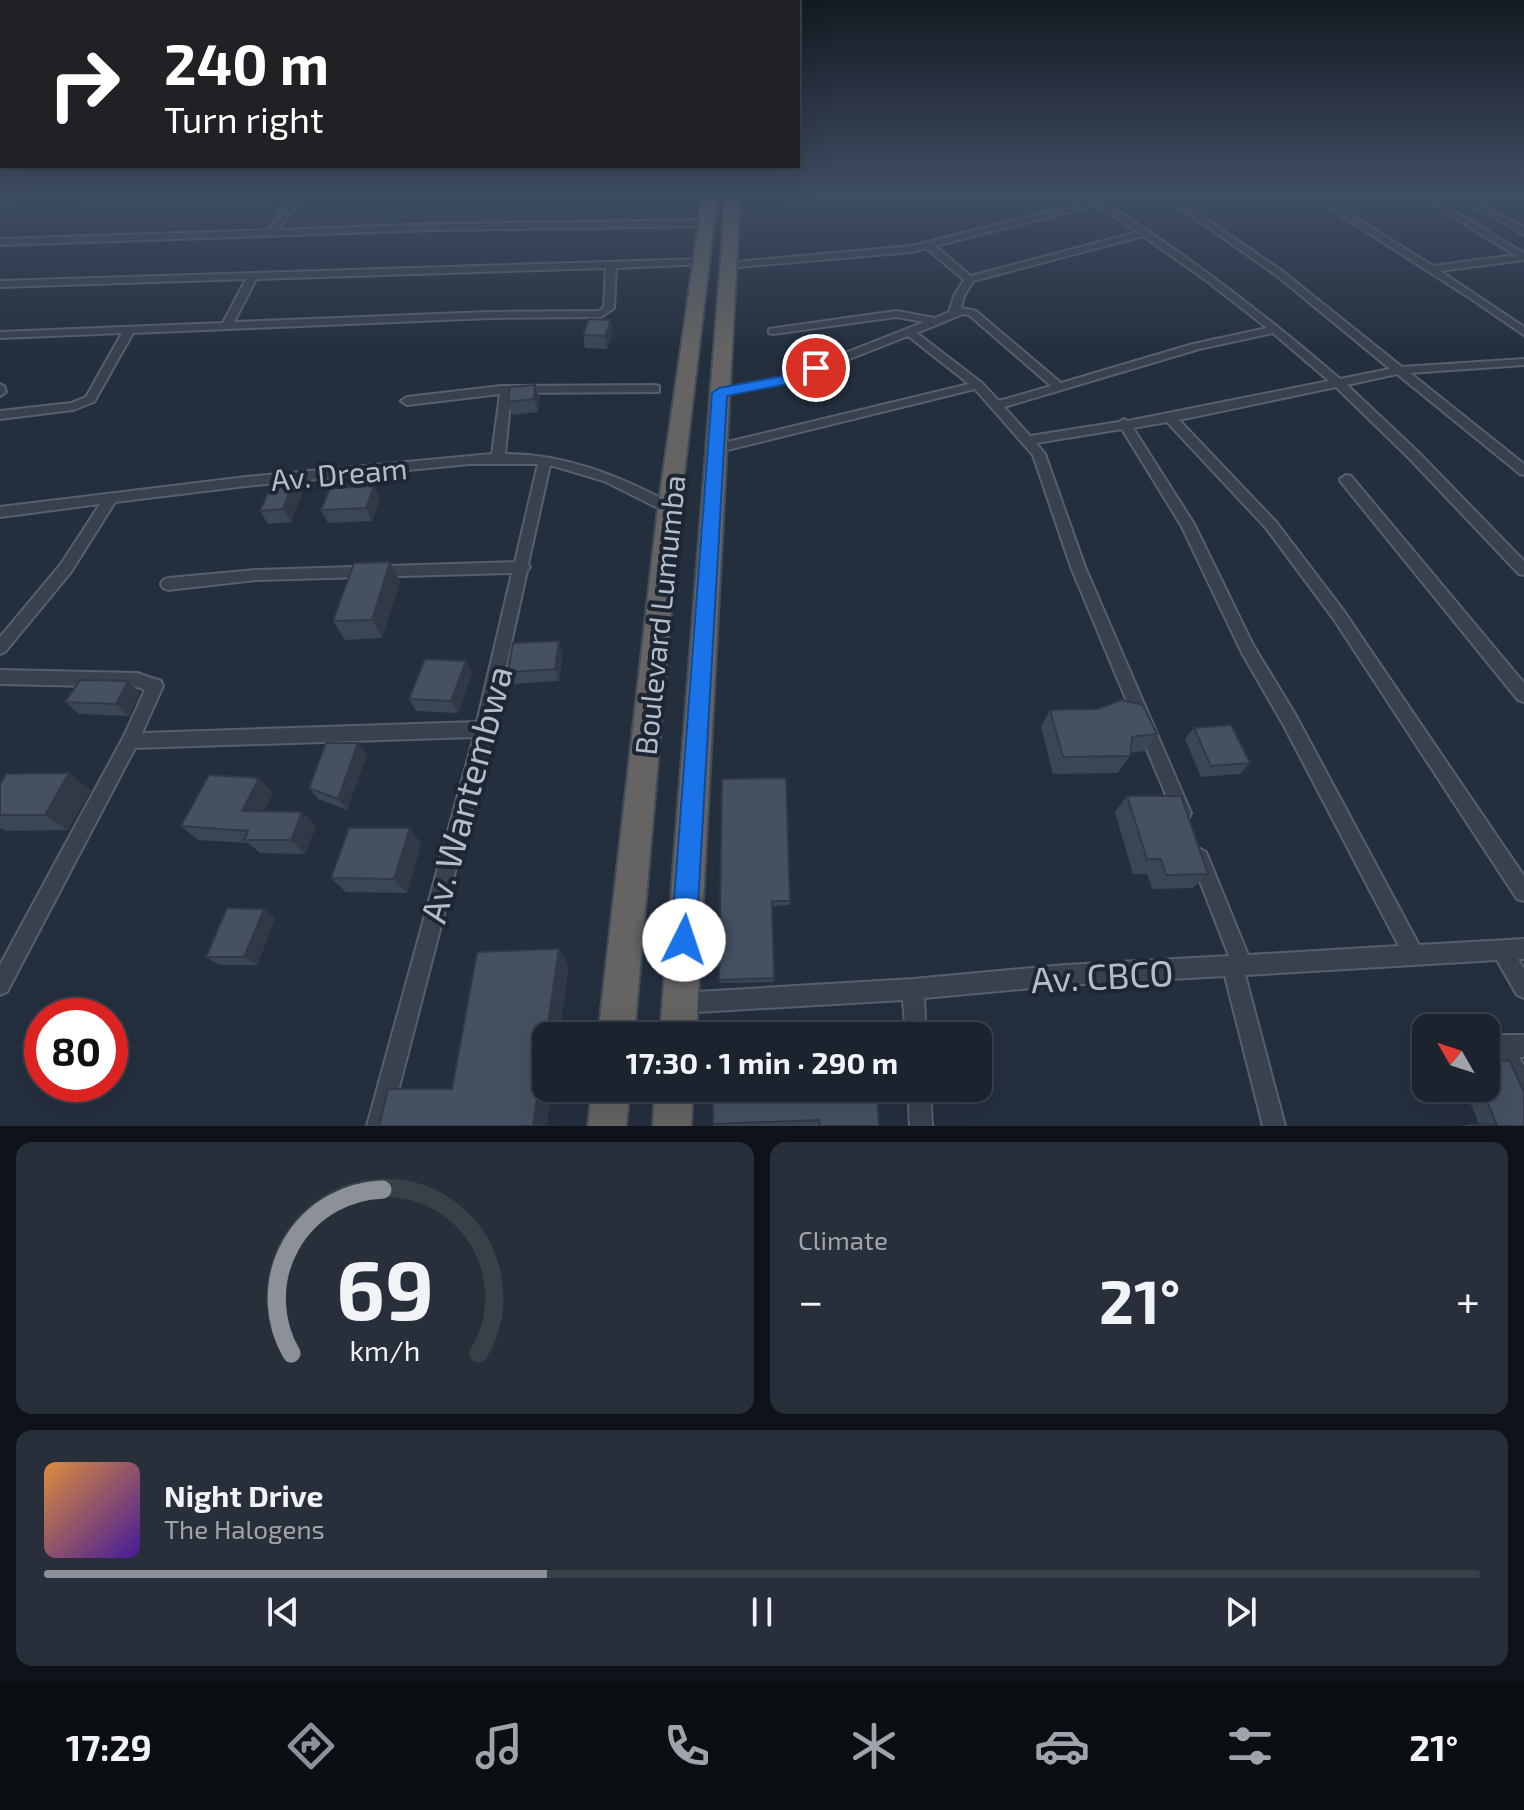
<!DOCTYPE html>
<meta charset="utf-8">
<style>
:root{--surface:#1b232e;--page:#282f3a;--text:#f1f3f6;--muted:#a0a4aa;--line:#39404a;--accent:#8c9099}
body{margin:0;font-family:"Exo 2",sans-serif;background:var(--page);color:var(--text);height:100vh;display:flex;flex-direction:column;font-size:30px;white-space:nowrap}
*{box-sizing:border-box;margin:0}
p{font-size:26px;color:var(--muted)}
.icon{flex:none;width:44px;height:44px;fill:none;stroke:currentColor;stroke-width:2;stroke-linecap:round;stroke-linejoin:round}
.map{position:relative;height:1126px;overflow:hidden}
.drawer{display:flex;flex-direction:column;gap:16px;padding:16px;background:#0f1319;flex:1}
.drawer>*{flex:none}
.hud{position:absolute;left:0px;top:0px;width:800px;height:168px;box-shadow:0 8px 32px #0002,0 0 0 2px var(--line);background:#202124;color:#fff;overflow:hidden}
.needle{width:52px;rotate:309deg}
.tools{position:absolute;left:1412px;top:1014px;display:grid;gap:16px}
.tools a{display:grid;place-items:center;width:88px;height:88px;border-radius:16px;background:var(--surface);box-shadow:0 8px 32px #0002,0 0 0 2px var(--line);font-size:40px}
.speed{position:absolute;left:24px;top:998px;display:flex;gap:16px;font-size:40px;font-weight:700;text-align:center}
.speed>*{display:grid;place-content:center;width:104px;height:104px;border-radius:50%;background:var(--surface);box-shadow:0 8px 32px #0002,0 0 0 2px var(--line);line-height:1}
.speed .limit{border:12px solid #d22;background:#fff;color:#111}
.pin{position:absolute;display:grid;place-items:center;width:68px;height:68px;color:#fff;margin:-34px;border:4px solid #fff;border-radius:50%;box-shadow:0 2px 8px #0007}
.me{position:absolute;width:88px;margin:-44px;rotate:4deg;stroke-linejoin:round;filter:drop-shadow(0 0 6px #0008)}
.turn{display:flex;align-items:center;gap:28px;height:168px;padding:0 32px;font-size:36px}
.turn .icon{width:104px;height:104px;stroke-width:2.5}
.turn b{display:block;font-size:56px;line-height:68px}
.big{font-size:60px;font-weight:700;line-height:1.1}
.drawer .tile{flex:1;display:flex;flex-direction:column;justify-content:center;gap:12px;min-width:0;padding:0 28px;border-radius:16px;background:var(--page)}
.drawer .dial{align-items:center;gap:0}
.dial svg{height:208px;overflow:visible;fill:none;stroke:var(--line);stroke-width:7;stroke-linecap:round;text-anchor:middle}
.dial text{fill:var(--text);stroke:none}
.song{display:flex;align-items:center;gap:24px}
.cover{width:96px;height:96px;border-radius:12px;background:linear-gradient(135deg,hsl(30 70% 55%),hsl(260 70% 35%))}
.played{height:8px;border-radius:4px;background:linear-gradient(90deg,var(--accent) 35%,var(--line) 35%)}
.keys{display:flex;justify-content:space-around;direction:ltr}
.heat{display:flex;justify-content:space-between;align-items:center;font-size:44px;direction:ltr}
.drawer .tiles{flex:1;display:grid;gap:16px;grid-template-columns:1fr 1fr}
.tile:last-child{grid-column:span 2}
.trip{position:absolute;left:532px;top:1022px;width:460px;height:80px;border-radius:16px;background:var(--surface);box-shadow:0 8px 32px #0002,0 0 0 2px var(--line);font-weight:700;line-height:80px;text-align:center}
.menu{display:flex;height:128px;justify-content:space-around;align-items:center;background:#0b0e12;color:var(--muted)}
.menu .icon{width:56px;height:56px}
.menu .selected{color:var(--accent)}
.menu b{font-size:36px;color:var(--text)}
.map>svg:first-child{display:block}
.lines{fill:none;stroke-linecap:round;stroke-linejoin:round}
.minor-casing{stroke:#565f6c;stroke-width:4}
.trunk-casing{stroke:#434c59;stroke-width:4}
.minor{fill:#38414e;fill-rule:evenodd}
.trunk{fill:#656462;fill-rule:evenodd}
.wall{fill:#3b4654}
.shaded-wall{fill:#303945}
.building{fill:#455162;stroke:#303945;stroke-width:2}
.route{fill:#1a73e8;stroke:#114b97;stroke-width:2}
.labels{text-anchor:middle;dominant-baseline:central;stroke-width:8;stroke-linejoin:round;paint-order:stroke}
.street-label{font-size:30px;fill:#b4bcc9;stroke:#1d2633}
.near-street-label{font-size:36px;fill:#b4bcc9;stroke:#1d2633}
</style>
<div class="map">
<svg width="1524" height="1126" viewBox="0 0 1524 1126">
<rect width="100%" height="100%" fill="#242f3e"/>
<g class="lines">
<defs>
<g id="minor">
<path d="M 85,195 L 93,195 L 92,197 L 329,195 L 325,198 L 301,198 L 278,230 L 433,224 L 707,220 L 712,223 L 707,226 L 433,230 L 0,245 L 0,239 L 269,230 L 292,198 L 87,203 L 83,200 Z"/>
<path d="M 1117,195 L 1131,195 L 1106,203 C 1188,256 1266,315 1340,379 L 1390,369 L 1276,275 L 1162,195 L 1171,195 L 1282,271 L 1402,367 L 1524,359 L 1524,365 L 1410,373 L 1524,464 L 1524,475 L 1520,474 L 1397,374 L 1347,385 L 1418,452 L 1524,561 L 1524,575 L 1519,574 L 1409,458 L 1336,387 L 1179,420 L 1276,522 L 1343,610 L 1524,876 L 1524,901 L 1517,899 L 1333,618 L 1266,528 L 1167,422 L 1133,428 L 1194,524 L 1253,645 L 1295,714 L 1419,945 L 1524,939 L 1524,959 L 1518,959 L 1524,969 L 1524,998 L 1517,995 L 1497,960 L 1245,975 L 1285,1126 L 1263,1126 L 1225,976 L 1065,985 L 924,998 L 926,1036 L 906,1036 L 903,1000 L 680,1013 L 673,1010 L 670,1003 L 673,996 L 680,993 L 913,979 L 1065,965 L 1229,956 L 1191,858 L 1194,852 L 1200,849 L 1206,852 L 1248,955 L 1399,946 L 1283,724 L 1242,653 L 1181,525 L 1122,429 L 1036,443 L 1045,454 L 1085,567 L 1191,813 L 1188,819 L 1182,821 L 1176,819 L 1071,567 L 1033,455 L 975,389 L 715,453 L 709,449 L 715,445 L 969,384 L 908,336 L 791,382 L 715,396 L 715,390 L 784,377 L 924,322 L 896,317 L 773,334 L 769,333 L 769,329 L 896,311 L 935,318 L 949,312 L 954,296 L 964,280 L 926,248 L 911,252 L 728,268 L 723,265 L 725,263 L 911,246 ZM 1097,205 L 1137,232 L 971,276 L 935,246 ZM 1143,236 L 1203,278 L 1267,328 L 1193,344 L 1061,383 L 976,311 L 961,308 L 964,296 L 973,281 ZM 963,314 L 969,315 L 1051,386 L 999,401 L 982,383 L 917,333 ZM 1273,333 L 1329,381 L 1128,421 L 1124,419 L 1119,422 L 1030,436 L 1004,407 L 1199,349 Z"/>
<path d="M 1309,195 L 1319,195 L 1433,266 L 1515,255 L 1418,195 L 1428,195 L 1524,253 L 1524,260 L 1440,271 L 1524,327 L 1524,335 L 1470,298 Z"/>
<path d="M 1456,195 L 1466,195 L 1524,228 L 1524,235 Z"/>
<path d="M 1518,195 L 1524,195 L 1524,199 L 1519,197 Z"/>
<path d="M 702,259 L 707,262 L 705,264 L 616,268 L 614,308 L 601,317 L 489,318 L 133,333 L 94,402 L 73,410 L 0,419 L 0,411 L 71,403 L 86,397 L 122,333 L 0,338 L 0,332 L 223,323 L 246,279 L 0,287 L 0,281 ZM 606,268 L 604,307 L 599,311 L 489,312 L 234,322 L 256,279 Z"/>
<path d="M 0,384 L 4,386 L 6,392 L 0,396 Z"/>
<path d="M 655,385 L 659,386 L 659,392 L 511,393 L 505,454 C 566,454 620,476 674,505 L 676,508 L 674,511 L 664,511 L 604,481 L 550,465 L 528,564 L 530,567 L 527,571 L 492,729 L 389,1126 L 367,1126 L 474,737 L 135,748 L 7,992 L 0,995 L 0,965 L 124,736 L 145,690 L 137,687 L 0,684 L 0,670 L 137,673 L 161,681 L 163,686 L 142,733 L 477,722 L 512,573 L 256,580 L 168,590 L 163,588 L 161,584 L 163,580 L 168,578 L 256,570 L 515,562 L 538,464 L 469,464 L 246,486 L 115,502 L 71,572 L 5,652 L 0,654 L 0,637 L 61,564 L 100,504 L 0,517 L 0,507 L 246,477 L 492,454 L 500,394 L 407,405 L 401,401 L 407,397 L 501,386 Z"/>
<path d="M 1346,475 L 1351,476 L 1524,683 L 1524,702 L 1518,700 L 1341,482 L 1340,479 Z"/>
<path d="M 1503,1035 L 1524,1035 L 1524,1057 L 1519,1057 L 1524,1066 L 1524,1100 L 1516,1097 L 1492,1046 L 1496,1039 Z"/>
<path d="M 908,1088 L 930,1088 L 932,1126 L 910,1126 Z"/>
</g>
<g id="trunk">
<path d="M 703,195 L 717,195 L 680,508 L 634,1036 L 598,1036 L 658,508 Z"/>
<path d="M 726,195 L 740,195 L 696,1036 L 660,1036 Z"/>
<path d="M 592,1088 L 630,1088 L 626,1126 L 588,1126 Z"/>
<path d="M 655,1088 L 693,1088 L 691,1126 L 653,1126 Z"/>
</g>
</defs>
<use href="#minor" class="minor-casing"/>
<use href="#trunk" class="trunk-casing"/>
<use href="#minor" class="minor"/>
<use href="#trunk" class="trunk"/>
</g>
<g class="wall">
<path d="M 613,333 L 607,349 L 585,348 L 583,335 Z"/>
<path d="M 535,385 L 539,398 L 538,412 L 512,415 L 508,402 Z"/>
<path d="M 294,480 L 302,493 L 291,522 L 268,524 L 260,511 Z"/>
<path d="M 374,486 L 380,499 L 372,521 L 328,523 L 321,510 Z"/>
<path d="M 390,562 L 400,581 L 382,638 L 345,640 L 333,621 Z"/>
<path d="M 563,653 L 559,681 L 513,684 L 508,672 Z"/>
<path d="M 466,661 L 472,673 L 458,713 L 416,711 L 409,699 Z"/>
<path d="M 140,693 L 129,716 L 79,714 L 65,702 Z"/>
<path d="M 1050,710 L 1157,734 L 1145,751 L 1130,753 L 1130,756 L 1118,773 L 1053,774 L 1041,727 Z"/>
<path d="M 1194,728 L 1250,763 L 1240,774 L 1201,777 L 1185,739 Z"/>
<path d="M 358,743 L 367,754 L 347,810 L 318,799 L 309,788 Z"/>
<path d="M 259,778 L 273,793 L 264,811 L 302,812 L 316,826 L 305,854 L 260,853 L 248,843 L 198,840 L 181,826 Z"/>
<path d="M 722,779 L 790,901 L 790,905 L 772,906 L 774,982 L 720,983 Z"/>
<path d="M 0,784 L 91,790 L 68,830 L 6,831 L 0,828 Z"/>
<path d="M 1127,796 L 1208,874 L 1193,888 L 1152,889 L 1147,874 L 1133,874 L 1115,812 Z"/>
<path d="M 410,828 L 421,844 L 407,893 L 346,892 L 331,878 Z"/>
<path d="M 264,909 L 275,918 L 257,965 L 220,965 L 206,957 Z"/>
<path d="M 713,1088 L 879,1126 L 713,1126 Z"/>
<path d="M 1464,1088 L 1486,1088 L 1524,1126 L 1462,1126 L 1472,1124 L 1479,1124 Z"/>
</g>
<g class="shaded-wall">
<path d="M 611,320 L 613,333 L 607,349 L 605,336 Z"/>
<path d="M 535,385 L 539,398 L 538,412 L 534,399 Z"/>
<path d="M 294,480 L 302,493 L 291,522 L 283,509 Z"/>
<path d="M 374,486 L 380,499 L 372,521 L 366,508 Z"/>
<path d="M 390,562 L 400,581 L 382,638 L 372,620 Z"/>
<path d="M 559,641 L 563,653 L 559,681 L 555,669 Z"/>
<path d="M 466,661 L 472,673 L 458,713 L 451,701 Z"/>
<path d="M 128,681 L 140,693 L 129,716 L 116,704 Z"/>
<path d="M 358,743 L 367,754 L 347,810 L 338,799 Z"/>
<path d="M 69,773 L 91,790 L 68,830 L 45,815 Z"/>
<path d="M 259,778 L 273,793 L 257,825 L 242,811 Z"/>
<path d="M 302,812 L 316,826 L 305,854 L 291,840 Z"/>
<path d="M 410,828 L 421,844 L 407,893 L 394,879 Z"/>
<path d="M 264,909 L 275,918 L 257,965 L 244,957 Z"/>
<path d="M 559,949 L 569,966 L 559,1036 L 546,1036 Z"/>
<path d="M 546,1038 L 546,1088 L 552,1088 L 547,1126 L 533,1126 Z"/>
</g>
<g class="building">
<path d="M 589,319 L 611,320 L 605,336 L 583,335 Z"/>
<path d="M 535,385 L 534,399 L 508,402 L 510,387 Z"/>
<path d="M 294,480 L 283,509 L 260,511 L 273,482 Z"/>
<path d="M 374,486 L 366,508 L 321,510 L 330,488 Z"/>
<path d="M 390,562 L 372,620 L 333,621 L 354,563 Z"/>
<path d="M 559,641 L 555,669 L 508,672 L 513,643 Z"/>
<path d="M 425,659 L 466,661 L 451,701 L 409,699 Z"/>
<path d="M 80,680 L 128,681 L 116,704 L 65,702 Z"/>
<path d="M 1121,700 L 1143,705 L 1157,734 L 1132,737 L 1130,756 L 1063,757 L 1050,710 L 1098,709 Z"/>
<path d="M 1231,725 L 1250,763 L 1211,766 L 1194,728 Z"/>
<path d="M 326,743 L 358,743 L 338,799 L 309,788 Z"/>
<path d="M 69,773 L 45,815 L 0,815 L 0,784 L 6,774 Z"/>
<path d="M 209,775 L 259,778 L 242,811 L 302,812 L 291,840 L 244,840 L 248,831 L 181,826 Z"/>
<path d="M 786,778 L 790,901 L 772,901 L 774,978 L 719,980 L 722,779 Z"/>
<path d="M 1127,796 L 1181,796 L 1208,874 L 1166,875 L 1161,859 L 1147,859 Z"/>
<path d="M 349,828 L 410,828 L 394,879 L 331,878 Z"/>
<path d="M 227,908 L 264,909 L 244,957 L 206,957 Z"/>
<path d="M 559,949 L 533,1126 L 379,1126 L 388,1089 L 452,1089 L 477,952 Z"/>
<path d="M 796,1024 L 883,1028 L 883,1036 L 714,1036 L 714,1026 Z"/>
<path d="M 1486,1060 L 1510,1061 L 1524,1092 L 1524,1126 L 1473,1126 L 1472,1124 L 1497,1125 L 1481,1088 L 1486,1088 Z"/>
<path d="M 713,1088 L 877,1088 L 879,1126 L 820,1126 L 819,1120 L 713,1124 Z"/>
</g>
<linearGradient id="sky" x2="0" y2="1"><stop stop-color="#141a22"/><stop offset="0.55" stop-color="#3f4d63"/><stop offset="1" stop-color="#3f4d63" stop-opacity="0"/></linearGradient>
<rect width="1524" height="352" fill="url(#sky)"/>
<path class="route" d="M 816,364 L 822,365 L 822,371 L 792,383 L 727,396 L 696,940 L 693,949 L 684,952 L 675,949 L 671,940 L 712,393 L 719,388 L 783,376 Z"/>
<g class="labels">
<g class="street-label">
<text transform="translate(339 473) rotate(-5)">Av. Dream</text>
<text transform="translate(659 615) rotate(-84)">Boulevard Lumumba</text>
</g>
<g class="near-street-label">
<text transform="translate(465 794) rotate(-75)">Av. Wantembwa</text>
<text transform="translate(1102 975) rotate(-3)">Av. CBCO</text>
</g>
</g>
</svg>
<div class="tools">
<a><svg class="needle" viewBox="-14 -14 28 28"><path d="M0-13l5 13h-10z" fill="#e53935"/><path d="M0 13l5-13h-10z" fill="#a0a4aa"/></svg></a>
</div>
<div class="speed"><div class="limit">80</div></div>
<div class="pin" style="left:816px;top:368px;background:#d93025"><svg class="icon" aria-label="arrive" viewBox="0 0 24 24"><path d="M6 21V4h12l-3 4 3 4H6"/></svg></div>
<svg class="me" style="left:684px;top:940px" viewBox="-20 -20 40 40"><circle r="19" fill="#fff"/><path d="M0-13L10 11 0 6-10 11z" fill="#1a73e8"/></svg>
<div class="trip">17:30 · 1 min · 290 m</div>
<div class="hud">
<div class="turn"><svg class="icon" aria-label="right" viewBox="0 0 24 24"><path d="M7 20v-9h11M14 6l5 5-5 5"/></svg><div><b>240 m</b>Turn right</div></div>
</div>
</div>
<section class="drawer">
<div class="tiles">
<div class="tile dial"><svg viewBox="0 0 100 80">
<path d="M14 69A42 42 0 1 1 86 69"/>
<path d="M14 69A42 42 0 0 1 49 6" stroke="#8c9099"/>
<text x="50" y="56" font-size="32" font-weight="700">69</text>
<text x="50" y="72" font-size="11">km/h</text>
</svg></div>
<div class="tile"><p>Climate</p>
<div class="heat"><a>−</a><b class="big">21°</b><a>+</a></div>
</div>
<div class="tile">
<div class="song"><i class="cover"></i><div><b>Night Drive</b><p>The Halogens</p></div></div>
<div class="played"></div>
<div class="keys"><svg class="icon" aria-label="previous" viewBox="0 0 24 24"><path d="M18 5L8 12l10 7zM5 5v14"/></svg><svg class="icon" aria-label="pause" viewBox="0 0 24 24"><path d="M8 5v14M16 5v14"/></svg><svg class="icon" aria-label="next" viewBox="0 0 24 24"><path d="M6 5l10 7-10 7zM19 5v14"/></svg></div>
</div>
</div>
</section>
<nav class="menu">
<b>17:29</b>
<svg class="icon selected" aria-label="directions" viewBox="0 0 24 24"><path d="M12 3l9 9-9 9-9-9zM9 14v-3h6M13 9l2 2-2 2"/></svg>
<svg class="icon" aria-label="music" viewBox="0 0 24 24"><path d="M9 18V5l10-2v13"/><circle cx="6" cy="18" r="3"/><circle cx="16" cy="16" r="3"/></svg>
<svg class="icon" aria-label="phone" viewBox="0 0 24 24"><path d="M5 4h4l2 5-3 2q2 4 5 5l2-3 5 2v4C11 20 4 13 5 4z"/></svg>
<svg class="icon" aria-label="climate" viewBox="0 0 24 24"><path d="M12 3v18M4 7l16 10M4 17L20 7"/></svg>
<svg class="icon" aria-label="car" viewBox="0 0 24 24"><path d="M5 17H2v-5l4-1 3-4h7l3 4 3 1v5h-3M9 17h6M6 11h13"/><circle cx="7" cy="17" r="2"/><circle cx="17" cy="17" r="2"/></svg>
<svg class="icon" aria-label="filters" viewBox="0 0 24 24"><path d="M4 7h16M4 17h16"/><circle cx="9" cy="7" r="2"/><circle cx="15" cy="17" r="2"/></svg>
<b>21°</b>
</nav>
